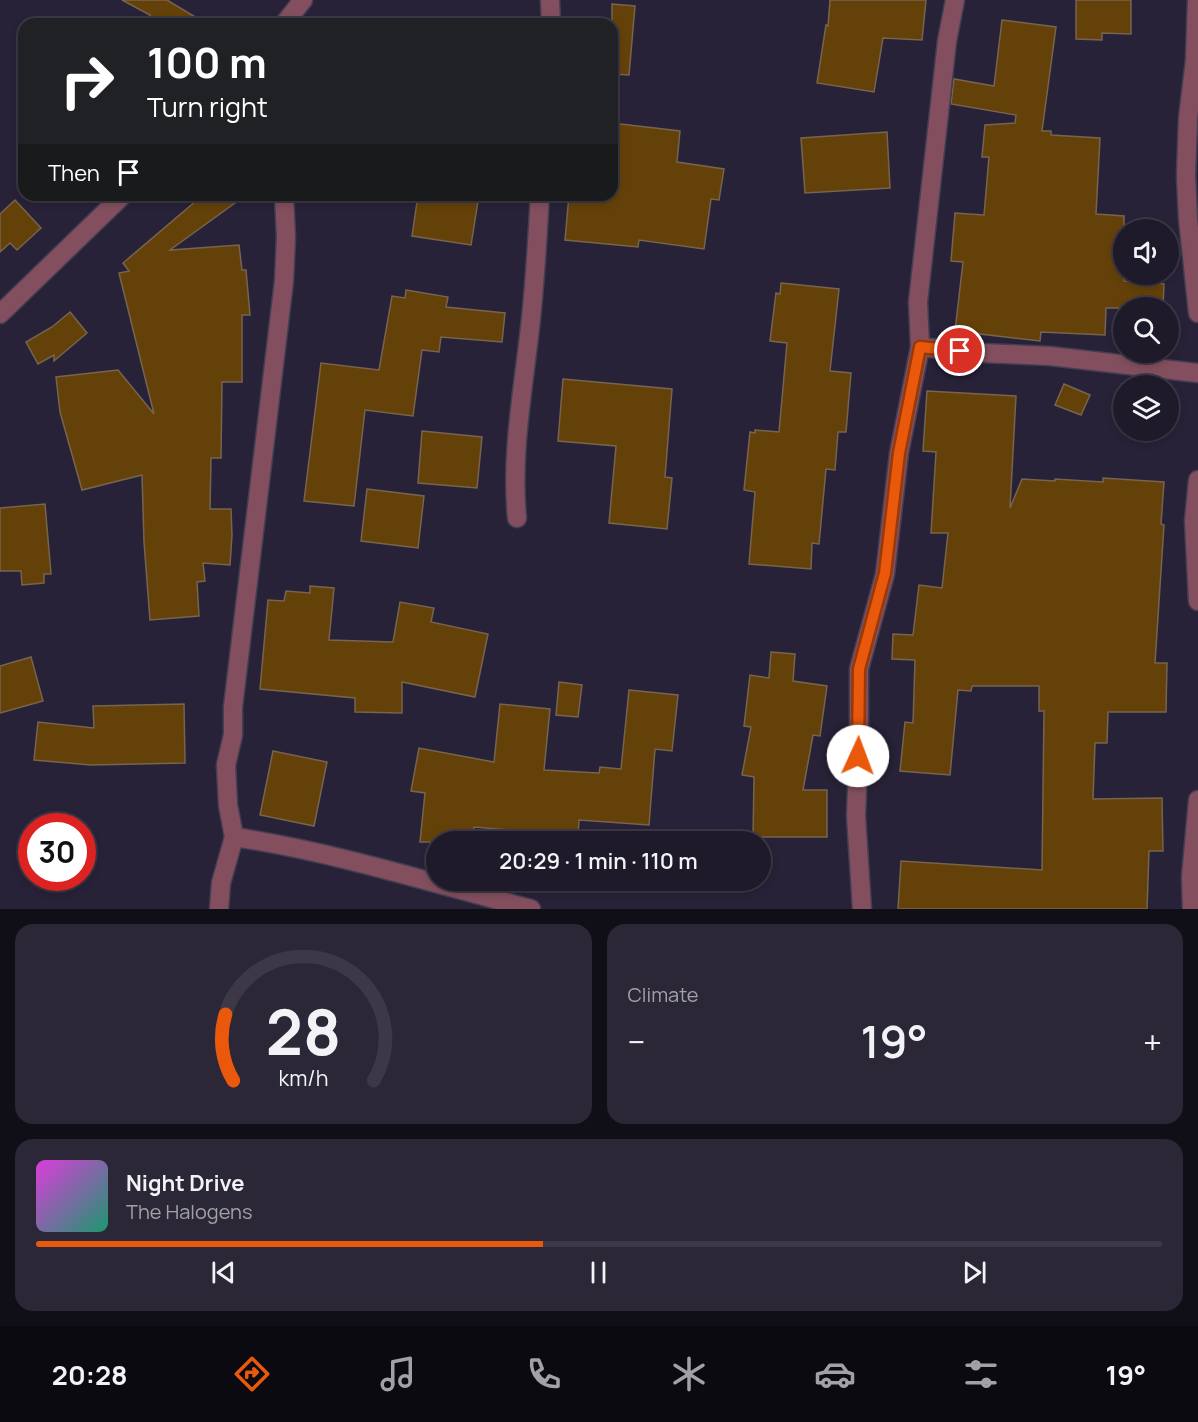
<!DOCTYPE html>
<meta charset="utf-8">
<style>
:root{--surface:#1e1a2a;--page:#2b2736;--text:#f1f3f6;--muted:#a1a1a8;--line:#3c3847;--accent:#ea580c}
body{margin:0;font-family:Manrope,sans-serif;background:var(--page);color:var(--text);height:100vh;display:flex;flex-direction:column;font-size:22px;white-space:nowrap}
*{box-sizing:border-box;margin:0}
p{font-size:20px;color:var(--muted)}
.icon{flex:none;width:33px;height:33px;fill:none;stroke:currentColor;stroke-width:2;stroke-linecap:round;stroke-linejoin:round}
.map{position:relative;height:909px;overflow:hidden}
.side{display:flex;flex-direction:column;gap:15px;padding:15px;background:#100e17;flex:1}
.side>*{flex:none}
.hud{position:absolute;left:18px;top:18px;width:600px;height:183px;border-radius:18px;box-shadow:0 3px 9px #0003,0 0 0 2px var(--line);background:#202124;color:#fff;overflow:hidden}
.fabs{position:absolute;left:1113px;top:219px;display:grid;gap:12px}
.fabs a{display:grid;place-items:center;width:66px;height:66px;border-radius:50%;background:var(--surface);box-shadow:0 3px 9px #0003,0 0 0 2px var(--line);font-size:30px}
.speed{position:absolute;left:18px;top:813px;display:flex;gap:12px;font-size:30px;font-weight:700;text-align:center}
.speed>*{display:grid;place-content:center;width:78px;height:78px;border-radius:50%;background:var(--surface);box-shadow:0 3px 9px #0003,0 0 0 2px var(--line);line-height:1}
.speed .limit{border:9px solid #d22;background:#fff;color:#111}
.pin{position:absolute;display:grid;place-items:center;width:51px;height:51px;color:#fff;margin:-26px;border:3px solid #fff;border-radius:50%;box-shadow:0 2px 6px #0007}
.me{position:absolute;width:66px;margin:-33px;rotate:2deg;stroke-linejoin:round;filter:drop-shadow(0 0 4px #0008)}
.turn{display:flex;align-items:center;gap:21px;height:126px;padding:0 30px;font-size:27px}
.turn .icon{width:78px;height:78px;stroke-width:2.5}
.turn b{display:block;font-size:42px;line-height:51px}
.then{display:flex;align-items:center;height:57px;padding:0 30px;background:#0003;gap:12px;font-size:22px}
.big{font-size:45px;font-weight:600;line-height:1.1}
.side .widget{flex:1;display:flex;flex-direction:column;justify-content:center;gap:9px;min-width:0;padding:0 21px;border-radius:18px;background:var(--page)}
.side .dial{align-items:center;gap:0}
.dial svg{height:156px;overflow:visible;fill:none;stroke:var(--line);stroke-width:7;stroke-linecap:round;text-anchor:middle}
.dial text{fill:var(--text);stroke:none}
.song{display:flex;align-items:center;gap:18px}
.cover{width:72px;height:72px;border-radius:9px;background:linear-gradient(135deg,hsl(300 70% 55%),hsl(160 70% 35%))}
.played{height:6px;border-radius:3px;background:linear-gradient(90deg,var(--accent) 45%,var(--line) 45%)}
.keys{display:flex;justify-content:space-around;direction:ltr}
.heat{display:flex;justify-content:space-between;align-items:center;font-size:33px;direction:ltr}
.side .tiles{flex:1;display:grid;gap:15px;grid-template-columns:1fr 1fr}
.widget:last-child{grid-column:span 2}
.trip{position:absolute;left:426px;top:831px;width:345px;height:60px;border-radius:30px;background:var(--surface);box-shadow:0 3px 9px #0003,0 0 0 2px var(--line);font-weight:600;line-height:60px;text-align:center}
.tab-bar{display:flex;height:96px;justify-content:space-around;align-items:center;background:#0c0a11;color:var(--muted)}
.tab-bar .icon{width:42px;height:42px}
.tab-bar .on{color:var(--accent)}
.tab-bar b{font-size:27px;color:var(--text)}
.map>svg:first-child{display:block}
.building{fill:#644109;stroke:#76644e;stroke-width:1.5}
.lines{fill:none;stroke-linecap:round;stroke-linejoin:round}
.street-casing{stroke:#443e53;stroke-width:21}
.street{stroke:#834f5f;stroke-width:18}
.route-casing{stroke:#983908;stroke-width:15}
.route{stroke:#ea580c;stroke-width:10}
</style>
<div class="map">
<svg width="1198" height="909" viewBox="0 0 1198 909">
<rect width="100%" height="100%" fill="#282238"/>
<g class="building">
<path d="M 122,0 L 167,0 L 207,24 L 145,24 L 150,15 Z"/>
<path d="M 830,0 L 926,0 L 922,40 L 883,38 L 874,92 L 817,83 L 826,25 L 828,26 Z"/>
<path d="M 1076,0 L 1131,0 L 1131,34 L 1102,33 L 1102,40 L 1076,39 Z"/>
<path d="M 612,4 L 635,6 L 629,75 L 612,74 Z"/>
<path d="M 1002,20 L 1056,27 L 1042,131 L 1051,131 L 1051,135 L 1100,138 L 1096,214 L 1124,216 L 1124,281 L 1164,284 L 1163,308 L 1106,308 L 1105,335 L 1041,332 L 1040,341 L 955,331 L 963,262 L 951,261 L 955,213 L 984,215 L 989,157 L 982,157 L 985,125 L 1015,123 L 1016,115 L 951,104 L 954,79 L 994,86 Z"/>
<path d="M 612,123 L 680,131 L 677,162 L 724,169 L 719,200 L 711,199 L 704,249 L 639,240 L 638,247 L 565,240 L 569,195 L 612,195 Z"/>
<path d="M 887,132 L 890,188 L 805,193 L 801,138 Z"/>
<path d="M 203,195 L 246,195 L 170,250 L 239,245 L 242,270 L 246,270 L 250,315 L 242,315 L 242,382 L 222,382 L 221,458 L 211,458 L 210,509 L 231,509 L 232,535 L 230,565 L 203,563 L 205,581 L 197,582 L 199,616 L 150,620 L 144,542 L 142,475 L 82,490 L 60,412 L 56,377 L 118,370 L 154,414 L 119,273 L 129,271 L 123,263 Z"/>
<path d="M 418,195 L 479,195 L 471,245 L 412,236 Z"/>
<path d="M 15,200 L 41,228 L 17,250 L 10,243 L 0,252 L 0,214 Z"/>
<path d="M 781,283 L 839,289 L 830,371 L 851,373 L 846,432 L 838,432 L 835,470 L 826,469 L 819,544 L 812,543 L 811,569 L 749,564 L 755,492 L 744,490 L 750,432 L 755,433 L 755,430 L 779,432 L 787,343 L 770,341 L 776,293 L 780,294 Z"/>
<path d="M 406,290 L 448,297 L 446,307 L 505,313 L 502,342 L 441,337 L 439,352 L 422,350 L 413,416 L 365,410 L 354,506 L 304,501 L 321,363 L 379,370 L 392,296 L 405,298 Z"/>
<path d="M 70,312 L 87,333 L 54,361 L 54,355 L 38,364 L 26,342 L 52,327 Z"/>
<path d="M 563,379 L 672,389 L 665,477 L 672,478 L 667,529 L 609,523 L 616,446 L 558,441 Z"/>
<path d="M 1064,384 L 1090,395 L 1081,415 L 1055,405 Z"/>
<path d="M 927,391 L 1016,396 L 1010,508 L 1022,479 L 1055,481 L 1055,479 L 1103,482 L 1103,478 L 1164,482 L 1161,524 L 1164,525 L 1155,663 L 1167,663 L 1166,712 L 1108,712 L 1107,743 L 1095,743 L 1093,799 L 1162,798 L 1163,851 L 1149,851 L 1147,909 L 898,909 L 901,861 L 1042,870 L 1044,711 L 1039,711 L 1039,686 L 972,686 L 971,691 L 958,690 L 950,775 L 900,771 L 905,722 L 913,723 L 915,660 L 892,659 L 893,634 L 913,635 L 919,585 L 942,588 L 948,533 L 931,533 L 936,452 L 923,451 Z"/>
<path d="M 422,431 L 482,437 L 477,488 L 418,483 Z"/>
<path d="M 367,489 L 424,496 L 418,548 L 361,541 Z"/>
<path d="M 45,504 L 51,574 L 44,574 L 44,583 L 22,585 L 21,571 L 0,571 L 0,508 Z"/>
<path d="M 310,586 L 334,588 L 329,640 L 393,642 L 400,602 L 434,608 L 431,622 L 488,634 L 475,697 L 402,682 L 402,713 L 355,712 L 355,698 L 260,689 L 268,600 L 284,601 L 286,591 L 310,593 Z"/>
<path d="M 771,652 L 795,654 L 793,681 L 827,686 L 820,736 L 813,735 L 803,790 L 827,790 L 827,837 L 753,837 L 754,777 L 742,775 L 751,727 L 744,726 L 750,675 L 769,678 Z"/>
<path d="M 31,657 L 43,701 L 0,713 L 0,666 Z"/>
<path d="M 559,682 L 582,685 L 578,717 L 556,715 Z"/>
<path d="M 629,690 L 678,695 L 672,751 L 655,749 L 649,825 L 579,820 L 578,836 L 474,827 L 472,842 L 420,842 L 425,793 L 411,791 L 419,748 L 494,762 L 500,704 L 550,709 L 544,770 L 599,773 L 600,767 L 621,769 Z"/>
<path d="M 184,704 L 185,763 L 91,765 L 34,760 L 38,722 L 94,728 L 93,706 Z"/>
<path d="M 273,751 L 327,762 L 314,826 L 260,815 Z"/>
</g>
<g class="lines">
<defs>
<g id="street">
<path d="M 550,0 L 551,24"/>
<path d="M 1197,0 L 1195,60 L 1188,118 L 1186,175 L 1188,219 L 1198,313"/>
<path d="M 284,24 L 303,0"/>
<path d="M 0,314 L 123,195"/>
<path d="M 920,347 L 918,302 L 947,41 L 955,0"/>
<path d="M 1198,480 L 1194,521 L 1198,601"/>
<path d="M 517,518 C 511,457 522,397 529,336 C 535,289 537,242 540,195"/>
<path d="M 234,837 C 334,852 433,883 531,909"/>
<path d="M 219,909 L 221,883 L 234,837 L 228,805 L 226,765 L 233,735 L 233,707 L 284,281 L 286,237 L 284,195"/>
<path d="M 862,909 L 856,816 L 859,736 L 859,669 L 885,574 L 899,453 L 920,347 L 981,353 L 1050,356 L 1198,373"/>
<path d="M 1192,909 L 1191,877 L 1198,800"/>
</g>
</defs>
<use href="#street" class="street-casing"/>
<use href="#street" class="street"/>
</g>
<g class="lines">
<defs>
<path id="route" d="M 858,756 L 859,669 L 885,573 L 899,453 L 920,347 L 960,351"/>
</defs>
<use href="#route" class="route-casing"/>
<use href="#route" class="route"/>
</g>
</svg>
<div class="fabs">
<a><svg class="icon" aria-label="sound" viewBox="0 0 24 24"><path d="M4 9h4l5-4v14l-5-4H4zM17 9q2 3 0 6"/></svg></a>
<a><svg class="icon" aria-label="search" viewBox="0 0 24 24"><circle cx="10" cy="10" r="6"/><path d="M15 15l6 6"/></svg></a>
<a><svg class="icon" aria-label="layers" viewBox="0 0 24 24"><path d="M12 4l9 5-9 5-9-5zM3 14l9 5 9-5"/></svg></a>
</div>
<div class="speed"><div class="limit">30</div></div>
<div class="pin" style="left:960px;top:351px;background:#d93025"><svg class="icon" aria-label="arrive" viewBox="0 0 24 24"><path d="M6 21V4h12l-3 4 3 4H6"/></svg></div>
<svg class="me" style="left:858px;top:756px" viewBox="-20 -20 40 40"><circle r="19" fill="#fff"/><path d="M0-13L10 11 0 6-10 11z" fill="#ea580c"/></svg>
<div class="trip">20:29 · 1 min · 110 m</div>
<div class="hud">
<div class="turn"><svg class="icon" aria-label="right" viewBox="0 0 24 24"><path d="M7 20v-9h11M14 6l5 5-5 5"/></svg><div><b>100 m</b>Turn right</div></div>
<div class="then">Then<svg class="icon" aria-label="arrive" viewBox="0 0 24 24"><path d="M6 21V4h12l-3 4 3 4H6"/></svg></div>
</div>
</div>
<section class="side">
<div class="tiles">
<div class="widget dial"><svg viewBox="0 0 100 80">
<path d="M14 69A42 42 0 1 1 86 69"/>
<path d="M14 69A42 42 0 0 1 10 35" stroke="#ea580c"/>
<text x="50" y="56" font-size="32" font-weight="700">28</text>
<text x="50" y="72" font-size="11">km/h</text>
</svg></div>
<div class="widget"><p>Climate</p>
<div class="heat"><a>−</a><b class="big">19°</b><a>+</a></div>
</div>
<div class="widget">
<div class="song"><i class="cover"></i><div><b>Night Drive</b><p>The Halogens</p></div></div>
<div class="played"></div>
<div class="keys"><svg class="icon" aria-label="previous" viewBox="0 0 24 24"><path d="M18 5L8 12l10 7zM5 5v14"/></svg><svg class="icon" aria-label="pause" viewBox="0 0 24 24"><path d="M8 5v14M16 5v14"/></svg><svg class="icon" aria-label="next" viewBox="0 0 24 24"><path d="M6 5l10 7-10 7zM19 5v14"/></svg></div>
</div>
</div>
</section>
<nav class="tab-bar">
<b>20:28</b>
<svg class="icon on" aria-label="directions" viewBox="0 0 24 24"><path d="M12 3l9 9-9 9-9-9zM9 14v-3h6M13 9l2 2-2 2"/></svg>
<svg class="icon" aria-label="music" viewBox="0 0 24 24"><path d="M9 18V5l10-2v13"/><circle cx="6" cy="18" r="3"/><circle cx="16" cy="16" r="3"/></svg>
<svg class="icon" aria-label="phone" viewBox="0 0 24 24"><path d="M5 4h4l2 5-3 2q2 4 5 5l2-3 5 2v4C11 20 4 13 5 4z"/></svg>
<svg class="icon" aria-label="climate" viewBox="0 0 24 24"><path d="M12 3v18M4 7l16 10M4 17L20 7"/></svg>
<svg class="icon" aria-label="car" viewBox="0 0 24 24"><path d="M5 17H2v-5l4-1 3-4h7l3 4 3 1v5h-3M9 17h6M6 11h13"/><circle cx="7" cy="17" r="2"/><circle cx="17" cy="17" r="2"/></svg>
<svg class="icon" aria-label="filters" viewBox="0 0 24 24"><path d="M4 7h16M4 17h16"/><circle cx="9" cy="7" r="2"/><circle cx="15" cy="17" r="2"/></svg>
<b>19°</b>
</nav>
